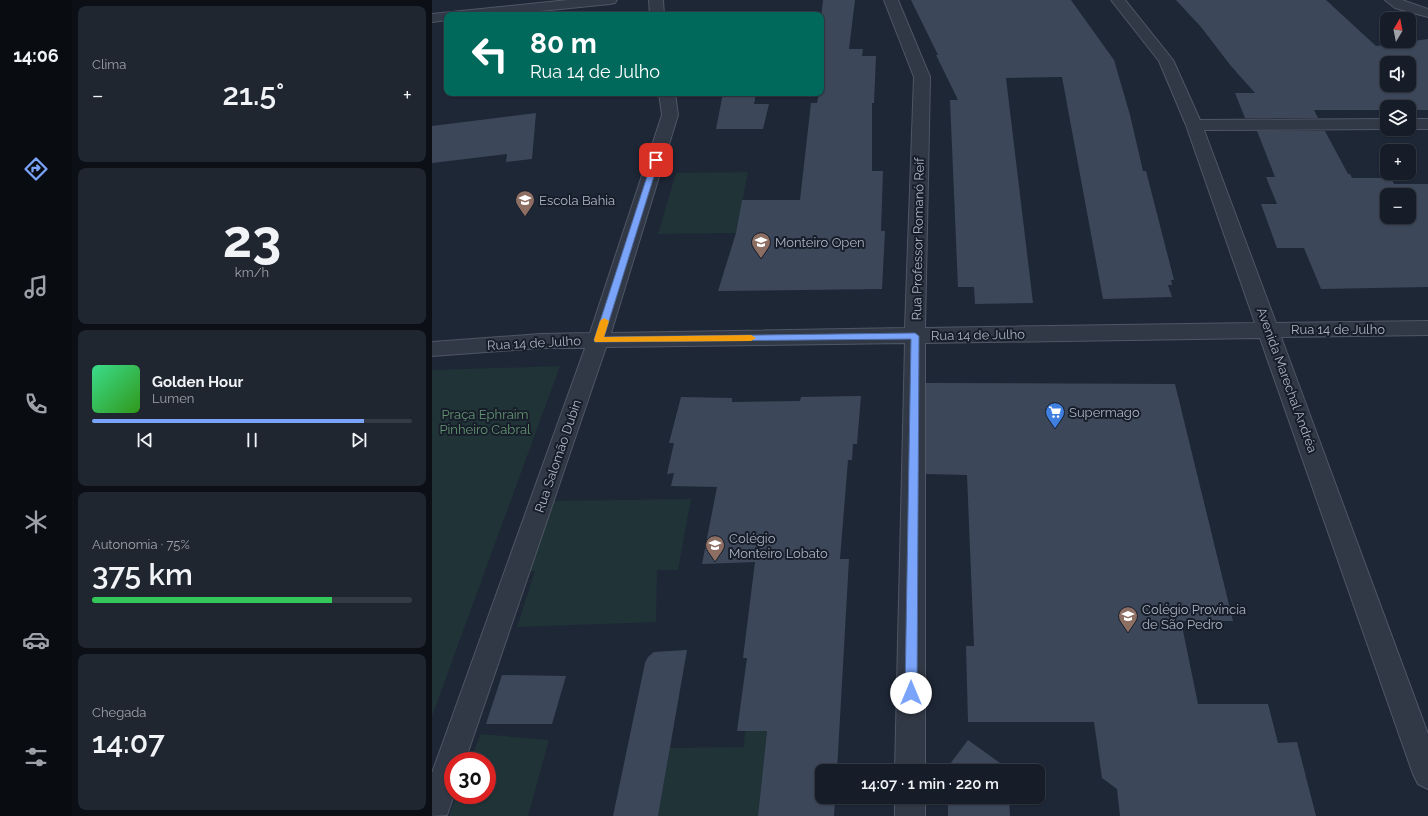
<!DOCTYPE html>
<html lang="pt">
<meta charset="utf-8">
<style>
:root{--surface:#161d28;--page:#1f2630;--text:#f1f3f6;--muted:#9ea2a8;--line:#353b45;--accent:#7aa4fa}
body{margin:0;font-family:Raleway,sans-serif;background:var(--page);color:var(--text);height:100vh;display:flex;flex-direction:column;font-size:15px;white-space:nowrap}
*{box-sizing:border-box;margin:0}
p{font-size:13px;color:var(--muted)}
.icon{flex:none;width:22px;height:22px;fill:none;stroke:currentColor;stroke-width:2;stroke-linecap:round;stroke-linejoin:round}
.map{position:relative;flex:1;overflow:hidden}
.sheet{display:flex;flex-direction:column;gap:6px;padding:6px;background:#0c1016;width:360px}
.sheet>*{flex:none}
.hud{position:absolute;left:12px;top:12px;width:380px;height:84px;border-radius:8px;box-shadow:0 1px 3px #0004,0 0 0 1px var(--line);background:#00695c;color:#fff;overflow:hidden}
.needle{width:26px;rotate:10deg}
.controls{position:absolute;left:948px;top:12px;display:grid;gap:8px}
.controls a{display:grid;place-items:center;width:36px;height:36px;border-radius:8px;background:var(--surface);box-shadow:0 1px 3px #0004,0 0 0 1px var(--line);font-size:20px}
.speed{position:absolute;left:12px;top:752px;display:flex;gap:8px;font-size:20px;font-weight:700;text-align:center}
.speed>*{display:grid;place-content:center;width:52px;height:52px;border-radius:50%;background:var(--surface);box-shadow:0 1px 3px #0004,0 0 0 1px var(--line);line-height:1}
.speed .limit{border:6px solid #d22;background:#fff;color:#111}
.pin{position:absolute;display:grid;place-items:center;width:34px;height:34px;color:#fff;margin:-17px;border-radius:8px;box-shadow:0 2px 6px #0006}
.me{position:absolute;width:44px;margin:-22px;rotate:0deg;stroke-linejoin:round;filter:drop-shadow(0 0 3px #0008)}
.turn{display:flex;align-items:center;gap:14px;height:84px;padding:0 20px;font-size:18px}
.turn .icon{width:52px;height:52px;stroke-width:2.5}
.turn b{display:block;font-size:28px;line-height:34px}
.big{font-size:30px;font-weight:600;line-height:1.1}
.sheet .tile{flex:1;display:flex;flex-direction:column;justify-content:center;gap:6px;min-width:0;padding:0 14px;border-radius:8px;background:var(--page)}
.sheet .dial{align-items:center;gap:0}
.dial b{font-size:52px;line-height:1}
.song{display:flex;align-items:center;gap:12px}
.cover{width:48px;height:48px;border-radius:6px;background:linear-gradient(135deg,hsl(150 70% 55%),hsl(110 70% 35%))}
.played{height:4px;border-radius:2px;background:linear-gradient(90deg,var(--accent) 85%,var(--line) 85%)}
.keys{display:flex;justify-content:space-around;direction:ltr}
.heat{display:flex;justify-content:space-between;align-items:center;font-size:22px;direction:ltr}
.charge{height:6px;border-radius:3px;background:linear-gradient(90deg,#34c759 75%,var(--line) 0)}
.trip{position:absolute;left:383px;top:764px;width:230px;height:40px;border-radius:8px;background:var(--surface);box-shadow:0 1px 3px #0004,0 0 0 1px var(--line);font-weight:600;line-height:40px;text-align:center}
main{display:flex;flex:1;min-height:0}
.menu{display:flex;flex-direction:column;width:72px;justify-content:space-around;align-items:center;background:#090c10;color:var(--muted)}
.menu .icon{width:28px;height:28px}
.menu .active{color:var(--accent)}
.menu b{font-size:18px;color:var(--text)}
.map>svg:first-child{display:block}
.green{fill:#203337}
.building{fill:#3c4759;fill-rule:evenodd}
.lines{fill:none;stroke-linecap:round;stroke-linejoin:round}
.minor-casing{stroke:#4f5665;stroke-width:2}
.minor{fill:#323946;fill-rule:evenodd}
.route{fill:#7aa4fa;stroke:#4f6ba2}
.slow{fill:#f59e0b}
.labels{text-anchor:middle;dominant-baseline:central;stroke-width:4;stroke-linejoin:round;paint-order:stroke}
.poi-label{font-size:13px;fill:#abb3c4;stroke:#171e2a;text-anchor:start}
.street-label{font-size:13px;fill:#abb3c4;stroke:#171e2a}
.park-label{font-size:13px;fill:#639471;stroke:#171e2a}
</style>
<main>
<nav class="menu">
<b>14:06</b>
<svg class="icon active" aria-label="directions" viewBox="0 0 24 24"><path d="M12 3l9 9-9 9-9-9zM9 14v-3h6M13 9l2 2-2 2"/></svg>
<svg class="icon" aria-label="music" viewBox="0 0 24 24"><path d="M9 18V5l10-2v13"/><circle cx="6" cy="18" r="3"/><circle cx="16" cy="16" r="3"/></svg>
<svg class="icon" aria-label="phone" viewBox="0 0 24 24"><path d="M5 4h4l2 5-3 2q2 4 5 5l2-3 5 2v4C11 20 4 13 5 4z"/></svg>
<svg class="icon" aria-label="climate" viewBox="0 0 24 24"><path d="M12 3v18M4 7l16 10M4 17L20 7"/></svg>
<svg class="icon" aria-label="car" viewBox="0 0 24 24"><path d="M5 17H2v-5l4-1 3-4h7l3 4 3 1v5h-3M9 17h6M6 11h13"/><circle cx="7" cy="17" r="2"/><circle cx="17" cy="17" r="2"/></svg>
<svg class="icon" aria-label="filters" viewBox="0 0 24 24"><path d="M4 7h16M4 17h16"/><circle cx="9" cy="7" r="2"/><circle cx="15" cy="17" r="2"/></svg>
</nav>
<section class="sheet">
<div class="tile"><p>Clima</p>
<div class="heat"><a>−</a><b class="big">21.5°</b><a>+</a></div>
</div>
<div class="tile dial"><b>23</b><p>km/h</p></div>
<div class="tile">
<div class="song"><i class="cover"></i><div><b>Golden Hour</b><p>Lumen</p></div></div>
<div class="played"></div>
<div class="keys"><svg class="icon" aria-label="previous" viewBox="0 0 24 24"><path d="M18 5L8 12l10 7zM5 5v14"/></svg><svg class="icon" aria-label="pause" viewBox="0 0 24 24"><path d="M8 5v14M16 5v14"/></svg><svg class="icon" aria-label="next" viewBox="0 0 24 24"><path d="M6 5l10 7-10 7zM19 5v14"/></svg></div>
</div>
<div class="tile"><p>Autonomia · 75%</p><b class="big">375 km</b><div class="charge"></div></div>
<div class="tile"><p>Chegada</p><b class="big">14:07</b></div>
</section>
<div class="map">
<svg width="996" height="816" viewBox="0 0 996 816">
<rect width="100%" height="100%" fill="#1e2736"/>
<g class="green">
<path d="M 316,172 L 304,233 L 226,234 L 244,173 Z"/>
<path d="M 128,366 L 0,716 L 0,370 Z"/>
<path d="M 259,499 L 246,570 L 225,570 L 224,622 L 85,627 L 103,571 L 98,571 L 120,501 Z"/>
<path d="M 313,731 L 335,731 L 326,816 L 226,816 L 238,748 L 312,747 Z"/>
<path d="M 49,734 L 117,740 L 96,816 L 17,816 L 25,795 L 55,795 L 55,761 L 38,761 Z"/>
</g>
<g class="building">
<path d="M 391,0 L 423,0 L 417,49 L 431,49 L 430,56 L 444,56 L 442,103 L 440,103 L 440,171 L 451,171 L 449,231 L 453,231 L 450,289 L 286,291 L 304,233 L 310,200 L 368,200 L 379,103 L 385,103 L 387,93 L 389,93 L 389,18 Z"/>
<path d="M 479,0 L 639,0 L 682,60 L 698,115 L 711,171 L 714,171 L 742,280 L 739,280 L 740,285 L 736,285 L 740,297 L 671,299 L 630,77 L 574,78 L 601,303 L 543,304 L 542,287 L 526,287 L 518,100 L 526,100 L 504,55 L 506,55 Z"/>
<path d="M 744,0 L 894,0 L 944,46 L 996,39 L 996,110 L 977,110 L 977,107 L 955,107 L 955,110 L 882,110 L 886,118 L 813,118 L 803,93 L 823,93 L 799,66 L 769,27 ZM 955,63 L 977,63 L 977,85 L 955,85 Z"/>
<path d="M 291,93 L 324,93 L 322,104 L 337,104 L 331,129 L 284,129 Z"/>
<path d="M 104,113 L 100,159 L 74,162 L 75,154 L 0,163 L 0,126 Z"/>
<path d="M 825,131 L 893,131 L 916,174 L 918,174 L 920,178 L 959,178 L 962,184 L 996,184 L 996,287 L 889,289 L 872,248 L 845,248 L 829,204 L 845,204 L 834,177 L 843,177 ZM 955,195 L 977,195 L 977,217 L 955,217 Z"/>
<path d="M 494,383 L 743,384 L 801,621 L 749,621 L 766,704 L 836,704 L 846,743 L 865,742 L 884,816 L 688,816 L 685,789 L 670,778 L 662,722 L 536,722 L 534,646 L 542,646 L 535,475 L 494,474 Z"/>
<path d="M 429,396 L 425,444 L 421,444 L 420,460 L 416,460 L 408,559 L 417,559 L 405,771 L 390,771 L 390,797 L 403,797 L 402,816 L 326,816 L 335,731 L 305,731 L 315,658 L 311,658 L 323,562 L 270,564 L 285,487 L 239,486 L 242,473 L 235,474 L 242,443 L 237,443 L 249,397 L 300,398 L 300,402 L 368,401 L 369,397 Z"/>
<path d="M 255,650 L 226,816 L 181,816 L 213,663 L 216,657 L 222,652 Z"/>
<path d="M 70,675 L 134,676 L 120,724 L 54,724 Z"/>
<path d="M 536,740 L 575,768 L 576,771 L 515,771 L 515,768 Z"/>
<path d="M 516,797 L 577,797 L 578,816 L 516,816 Z"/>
</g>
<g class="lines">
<defs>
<g id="minor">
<path d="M 136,0 L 185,0 L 183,3 L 178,4 L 68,15 L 15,15 L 15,20 L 0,22 L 0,14 Z"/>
<path d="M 217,0 L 231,0 L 232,15 L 218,15 Z"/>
<path d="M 452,0 L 466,0 L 498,77 L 493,328 L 823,323 L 754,125 L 727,61 L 679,0 L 693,0 L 741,60 L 768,120 L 955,119 L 955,129 L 772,130 L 844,323 L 996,321 L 996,335 L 849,337 L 996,734 L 996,789 L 986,784 L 981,774 L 828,338 L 493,343 L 493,771 L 463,771 L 473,343 L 174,347 L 33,761 L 21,761 L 22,795 L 15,815 L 0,816 L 0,773 L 153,348 L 109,348 L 0,356 L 0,342 L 109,334 L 158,333 L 230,115 L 227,93 L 243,93 L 246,115 L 179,333 L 473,328 L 482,77 Z"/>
<path d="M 953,0 L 970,0 L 996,9 L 996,17 L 963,8 Z"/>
<rect x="977" y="119" width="19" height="10"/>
<rect x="463" y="797" width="30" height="19"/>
</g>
</defs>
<use href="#minor" class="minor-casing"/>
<use href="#minor" class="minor"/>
</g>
<path class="route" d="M 221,158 L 227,160 L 172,337 L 483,333 L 487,336 L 485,693 L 483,697 L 479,699 L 475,697 L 473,693 L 479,339 L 163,342 L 162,340 Z"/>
<path class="slow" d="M 172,318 L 177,321 L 172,337 L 319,335 L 324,338 L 319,341 L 163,342 L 162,340 L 168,321 Z"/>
<defs>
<symbol id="school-pin" viewBox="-11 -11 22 30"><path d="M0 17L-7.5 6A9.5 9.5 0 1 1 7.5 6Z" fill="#8d6e63" stroke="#171e2a"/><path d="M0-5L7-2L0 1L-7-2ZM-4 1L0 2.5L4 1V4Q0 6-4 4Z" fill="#fff"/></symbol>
<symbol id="supermarket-pin" viewBox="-11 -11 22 30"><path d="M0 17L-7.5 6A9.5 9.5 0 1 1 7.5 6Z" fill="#3f7fe0" stroke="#171e2a"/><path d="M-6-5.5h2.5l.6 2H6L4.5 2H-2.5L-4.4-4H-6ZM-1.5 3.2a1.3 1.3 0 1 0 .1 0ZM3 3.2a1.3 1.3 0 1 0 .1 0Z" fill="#fff"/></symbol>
</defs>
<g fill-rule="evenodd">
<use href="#school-pin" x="82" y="189" width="22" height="30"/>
<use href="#school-pin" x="318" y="231" width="22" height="30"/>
<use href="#supermarket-pin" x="612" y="401" width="22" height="30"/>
<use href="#school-pin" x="272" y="534" width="22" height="30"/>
<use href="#school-pin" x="685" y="605" width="22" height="30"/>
</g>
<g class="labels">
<g class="poi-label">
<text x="107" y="200">Escola Bahia</text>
<text x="343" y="242">Monteiro Open</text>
<text x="637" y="412">Supermago</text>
<text x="297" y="538">Colégio<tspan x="297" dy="15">Monteiro Lobato</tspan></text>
<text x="710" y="609">Colégio Província<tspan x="710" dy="15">de São Pedro</tspan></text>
</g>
<g class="street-label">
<text transform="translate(486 239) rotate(-89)">Rua Professor Romanó Reif</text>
<text x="906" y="329">Rua 14 de Julho</text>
<text transform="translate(546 335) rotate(-1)">Rua 14 de Julho</text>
<text transform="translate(102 343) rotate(-3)">Rua 14 de Julho</text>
<text transform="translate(855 380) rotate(70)">Avenida Marechal Andréa</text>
<text transform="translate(126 456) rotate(-71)">Rua Salomão Dubin</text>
</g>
<g class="park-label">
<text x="53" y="414">Praça Ephraim<tspan x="53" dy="15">Pinheiro Cabral</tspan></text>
</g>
</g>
</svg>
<div class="controls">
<a><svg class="needle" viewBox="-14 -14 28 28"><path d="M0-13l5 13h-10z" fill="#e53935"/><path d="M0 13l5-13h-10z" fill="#9ea2a8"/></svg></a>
<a><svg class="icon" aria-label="sound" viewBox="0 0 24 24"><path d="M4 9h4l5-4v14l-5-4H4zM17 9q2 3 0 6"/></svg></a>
<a><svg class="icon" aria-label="layers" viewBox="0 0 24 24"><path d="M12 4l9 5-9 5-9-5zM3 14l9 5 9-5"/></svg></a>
<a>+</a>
<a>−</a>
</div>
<div class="speed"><div class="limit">30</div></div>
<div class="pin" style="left:224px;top:160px;background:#d93025"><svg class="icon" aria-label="arrive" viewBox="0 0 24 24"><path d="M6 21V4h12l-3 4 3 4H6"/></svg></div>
<svg class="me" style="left:479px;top:693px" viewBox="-20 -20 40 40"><circle r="19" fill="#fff"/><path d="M0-13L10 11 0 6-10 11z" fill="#7aa4fa"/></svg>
<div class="trip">14:07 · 1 min · 220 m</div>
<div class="hud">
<div class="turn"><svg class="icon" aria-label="left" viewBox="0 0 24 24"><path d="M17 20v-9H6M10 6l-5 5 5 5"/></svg><div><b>80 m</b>Rua 14 de Julho</div></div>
</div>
</div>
</main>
